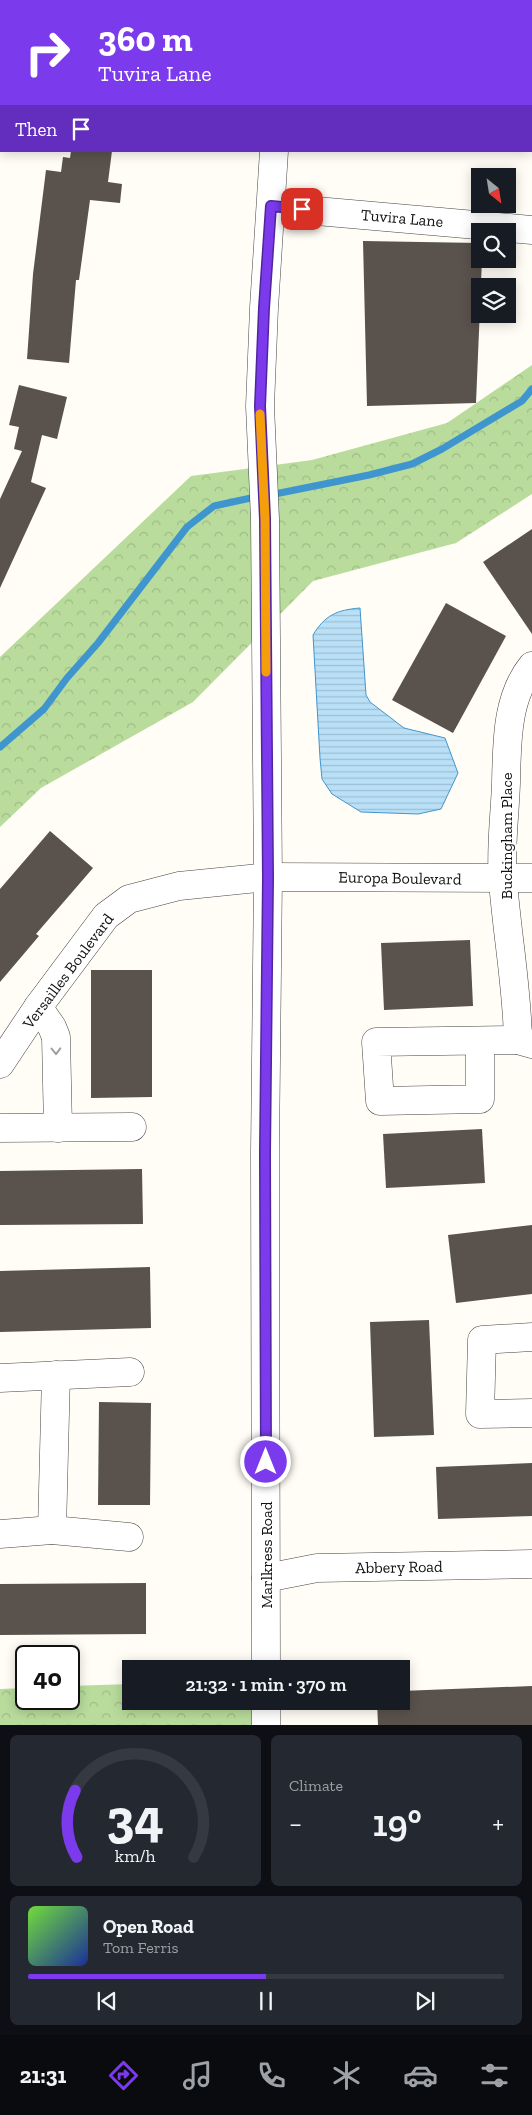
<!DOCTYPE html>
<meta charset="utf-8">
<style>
:root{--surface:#171b24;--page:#242831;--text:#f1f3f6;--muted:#9ea1a6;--line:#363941;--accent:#7c3aed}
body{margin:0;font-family:"Zilla Slab",serif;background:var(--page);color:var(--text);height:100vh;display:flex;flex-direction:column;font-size:19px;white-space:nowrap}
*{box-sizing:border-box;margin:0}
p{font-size:16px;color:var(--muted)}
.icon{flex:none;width:28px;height:28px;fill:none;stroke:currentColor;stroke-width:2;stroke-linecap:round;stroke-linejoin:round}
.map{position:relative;height:1725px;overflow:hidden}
.drawer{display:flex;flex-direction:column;gap:10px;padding:10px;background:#0d0f14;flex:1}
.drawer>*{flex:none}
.top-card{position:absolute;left:0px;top:0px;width:532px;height:152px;box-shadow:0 2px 12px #0003;background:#7c3aed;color:#fff;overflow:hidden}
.needle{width:32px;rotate:150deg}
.fabs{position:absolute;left:471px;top:168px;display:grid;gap:10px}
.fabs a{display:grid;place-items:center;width:45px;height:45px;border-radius:0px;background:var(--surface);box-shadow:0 2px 12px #0003;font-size:25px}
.speed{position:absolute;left:15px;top:1645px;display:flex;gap:10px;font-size:25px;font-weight:700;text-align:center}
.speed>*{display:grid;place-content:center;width:65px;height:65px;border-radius:50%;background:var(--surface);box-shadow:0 2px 12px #0003;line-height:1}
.speed .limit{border:2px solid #111;border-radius:8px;background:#fff;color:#111}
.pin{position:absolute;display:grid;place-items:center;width:42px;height:42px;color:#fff;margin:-21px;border-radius:10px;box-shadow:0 2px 8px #0006}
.me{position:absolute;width:55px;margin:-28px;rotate:0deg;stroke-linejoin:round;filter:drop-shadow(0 0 4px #0008)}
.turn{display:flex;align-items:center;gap:18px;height:105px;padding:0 15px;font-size:22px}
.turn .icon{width:65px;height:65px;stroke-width:2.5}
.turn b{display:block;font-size:35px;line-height:42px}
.then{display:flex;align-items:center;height:48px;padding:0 15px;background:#0003;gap:10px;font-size:19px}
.big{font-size:38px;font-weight:600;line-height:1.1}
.drawer .card{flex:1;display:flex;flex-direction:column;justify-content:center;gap:8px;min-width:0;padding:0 18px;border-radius:8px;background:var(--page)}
.drawer .dial{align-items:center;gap:0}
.dial svg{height:130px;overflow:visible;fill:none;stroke:var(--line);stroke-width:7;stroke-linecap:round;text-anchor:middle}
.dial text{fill:var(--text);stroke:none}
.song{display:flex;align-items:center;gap:15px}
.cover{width:60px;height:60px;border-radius:8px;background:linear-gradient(135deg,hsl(100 70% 55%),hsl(230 70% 35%))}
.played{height:5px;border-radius:2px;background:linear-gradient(90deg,var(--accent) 50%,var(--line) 50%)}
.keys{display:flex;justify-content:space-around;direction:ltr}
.heat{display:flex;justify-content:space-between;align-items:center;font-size:28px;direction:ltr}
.drawer .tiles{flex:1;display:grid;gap:10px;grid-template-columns:1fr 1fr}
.card:last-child{grid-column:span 2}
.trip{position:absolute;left:122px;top:1660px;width:288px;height:50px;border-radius:0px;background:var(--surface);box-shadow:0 2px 12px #0003;font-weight:600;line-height:50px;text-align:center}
.menu{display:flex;height:80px;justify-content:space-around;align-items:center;background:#090b0e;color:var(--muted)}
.menu .icon{width:35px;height:35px}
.menu .active{color:var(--accent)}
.menu b{font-size:22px;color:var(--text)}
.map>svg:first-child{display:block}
.forest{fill:url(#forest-crowns)}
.water{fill:url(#water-rules);stroke:#3f96cf}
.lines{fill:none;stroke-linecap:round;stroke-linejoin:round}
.stream{stroke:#3f96cf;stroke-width:7}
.building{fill:#5a524d}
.minor-casing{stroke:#444;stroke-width:29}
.minor{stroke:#fff;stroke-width:28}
.oneway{stroke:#a0a0a0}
.route-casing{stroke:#51269a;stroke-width:12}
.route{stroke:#7c3aed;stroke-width:9}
.slow{stroke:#f59e0b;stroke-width:9}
.labels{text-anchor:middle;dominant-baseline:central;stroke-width:5;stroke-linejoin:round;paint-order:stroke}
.street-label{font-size:16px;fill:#111;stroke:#fff}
</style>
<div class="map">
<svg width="532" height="1725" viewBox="0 0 532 1725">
<defs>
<pattern id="forest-crowns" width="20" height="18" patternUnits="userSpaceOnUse" patternTransform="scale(1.25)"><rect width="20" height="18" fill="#b9dc9c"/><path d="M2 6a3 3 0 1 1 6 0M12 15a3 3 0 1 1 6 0" fill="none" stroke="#9ebc85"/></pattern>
<pattern id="water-rules" width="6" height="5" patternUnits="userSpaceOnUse" patternTransform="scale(1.25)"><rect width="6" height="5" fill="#b9e0f7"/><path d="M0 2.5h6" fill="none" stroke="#9ebfd3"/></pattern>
</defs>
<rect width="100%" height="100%" fill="#fffdf5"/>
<g class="forest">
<path d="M 532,365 L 532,494 L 456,543 L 313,581 L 193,702 L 41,788 L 0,827 L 0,657 L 191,476 L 312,460 L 447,423 Z"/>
<path d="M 131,1684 L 131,1701 L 269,1701 L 270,1725 L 0,1725 L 0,1689 L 26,1688 L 26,1699 L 69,1699 L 69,1686 Z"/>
</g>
<path class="water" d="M 360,608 L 366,695 L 370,702 L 404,728 L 445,738 L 458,773 L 441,809 L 418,814 L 361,812 L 332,794 L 322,779 L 320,758 L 313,635 C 325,615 337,610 360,608 Z"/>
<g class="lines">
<g class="stream">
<path d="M 270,495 L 369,475 L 412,464 L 442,449 L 522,401 L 532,389"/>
<path d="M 0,747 L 44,709 L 67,678 L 98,643 L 187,527 L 214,506 L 260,496"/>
</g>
</g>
<g class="building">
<path d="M 71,151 L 112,151 L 108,182 L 122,184 L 120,203 L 90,200 L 79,280 L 76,280 L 69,363 L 27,359 L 33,274 L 46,170 L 61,172 L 63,157 L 70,158 Z"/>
<path d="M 363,241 L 480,243 L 480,259 L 482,259 L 476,403 L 367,406 Z"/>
<path d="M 19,385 L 67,397 L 57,439 L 42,435 L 31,482 L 46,488 L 0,588 L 0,499 L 22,451 L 14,449 L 19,427 L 9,425 Z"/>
<path d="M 532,529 L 532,634 L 483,562 Z"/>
<path d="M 446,603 L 506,636 L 453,733 L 392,700 Z"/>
<path d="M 50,831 L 93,868 L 36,934 L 39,936 L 0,982 L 0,889 Z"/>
<path d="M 470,940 L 473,1006 L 384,1010 L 381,943 Z"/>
<path d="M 91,970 L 152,970 L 152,1097 L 91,1098 Z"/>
<path d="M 482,1129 L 485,1183 L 386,1188 L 383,1134 Z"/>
<path d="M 142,1169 L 143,1224 L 0,1225 L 0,1171 Z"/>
<path d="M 532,1225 L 532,1294 L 456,1303 L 448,1235 Z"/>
<path d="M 150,1267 L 151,1328 L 0,1332 L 0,1271 Z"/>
<path d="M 429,1320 L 434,1435 L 374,1437 L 370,1322 Z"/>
<path d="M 99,1402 L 151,1403 L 150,1505 L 98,1505 Z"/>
<path d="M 532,1463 L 532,1516 L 438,1519 L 436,1467 Z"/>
<path d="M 146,1583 L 146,1634 L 0,1635 L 0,1584 Z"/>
<path d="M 532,1686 L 532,1725 L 378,1725 L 377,1701 L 401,1701 L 401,1691 Z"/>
</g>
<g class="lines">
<defs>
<g id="minor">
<path d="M 180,0 L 195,1"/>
<path d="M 22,1 L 25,0"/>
<path d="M 285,1 L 285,0"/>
<path d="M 0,5 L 1,5"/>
<path d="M 0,101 L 1,89"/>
<path d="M 271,207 L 532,230"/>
<path d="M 532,666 C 506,698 507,744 506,783 C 505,815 500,849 503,881 C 507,934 517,987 518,1040 L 532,1044"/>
<path d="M 38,1007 L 52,1027 L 56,1037 L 58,1128"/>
<path d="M 480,1041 L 480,1099 L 380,1101 L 376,1042 L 518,1040"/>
<path d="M 0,1064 L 38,1007 L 106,916 L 129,899 L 179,886 L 268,877 L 532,878"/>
<path d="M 0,1128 L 132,1127"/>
<path d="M 532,1337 L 482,1340 L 480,1414 L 532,1413"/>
<path d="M 56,1375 L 52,1530 L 129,1537"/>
<path d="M 0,1378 L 130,1372"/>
<path d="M 0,1534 L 52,1530"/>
<path d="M 266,1578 L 317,1568 L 532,1564"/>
<path d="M 266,1669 L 265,1153 L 268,877 L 265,519 L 260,406 L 264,308 L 274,151"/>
<path d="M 266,1725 L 266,1701"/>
</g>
</defs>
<use href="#minor" class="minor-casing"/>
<use href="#minor" class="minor"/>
</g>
<defs><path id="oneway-chevron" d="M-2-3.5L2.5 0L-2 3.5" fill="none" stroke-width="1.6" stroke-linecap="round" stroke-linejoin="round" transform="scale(1.25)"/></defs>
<use class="oneway" href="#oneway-chevron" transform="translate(56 1051) rotate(89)"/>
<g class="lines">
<defs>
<path id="route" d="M 266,1462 L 265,1153 L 268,877 L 265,519 L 260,406 L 264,308 L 271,206 L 302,209"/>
</defs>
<use href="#route" class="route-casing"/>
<use href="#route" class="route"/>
<path class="slow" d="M 260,414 L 265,519 L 266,672"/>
</g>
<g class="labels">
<g class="street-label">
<text transform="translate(402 218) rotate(5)">Tuvira Lane</text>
<text transform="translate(506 836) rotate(-90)">Buckingham Place</text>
<text transform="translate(400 878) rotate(1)">Europa Boulevard</text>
<text transform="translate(68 971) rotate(-53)">Versailles Boulevard</text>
<text transform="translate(266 1555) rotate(-90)">Marlkress Road</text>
<text transform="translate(399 1567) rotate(-1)">Abbery Road</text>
</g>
</g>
</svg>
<div class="fabs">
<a><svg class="needle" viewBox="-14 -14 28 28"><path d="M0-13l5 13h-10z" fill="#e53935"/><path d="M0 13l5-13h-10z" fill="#9ea1a6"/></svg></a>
<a><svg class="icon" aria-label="search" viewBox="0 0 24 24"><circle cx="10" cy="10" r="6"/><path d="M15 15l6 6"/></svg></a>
<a><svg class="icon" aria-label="layers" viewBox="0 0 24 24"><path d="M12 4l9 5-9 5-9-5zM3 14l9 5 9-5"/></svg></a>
</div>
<div class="speed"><div class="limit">40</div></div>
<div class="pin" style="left:302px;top:209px;background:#d93025"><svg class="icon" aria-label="arrive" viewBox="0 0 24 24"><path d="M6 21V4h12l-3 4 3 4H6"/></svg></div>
<svg class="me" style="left:266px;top:1462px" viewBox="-20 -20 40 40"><circle r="17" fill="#7c3aed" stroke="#fff" stroke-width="3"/><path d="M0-11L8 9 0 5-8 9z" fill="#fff"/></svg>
<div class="trip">21:32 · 1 min · 370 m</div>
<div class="top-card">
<div class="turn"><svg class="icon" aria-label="right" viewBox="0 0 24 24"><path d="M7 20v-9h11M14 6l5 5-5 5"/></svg><div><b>360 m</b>Tuvira Lane</div></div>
<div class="then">Then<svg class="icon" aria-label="arrive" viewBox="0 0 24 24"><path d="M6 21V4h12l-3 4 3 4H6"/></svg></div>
</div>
</div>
<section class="drawer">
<div class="tiles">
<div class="card dial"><svg viewBox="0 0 100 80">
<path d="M14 69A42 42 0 1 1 86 69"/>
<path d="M14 69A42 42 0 0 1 13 28" stroke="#7c3aed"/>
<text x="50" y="56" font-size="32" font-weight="700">34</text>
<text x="50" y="72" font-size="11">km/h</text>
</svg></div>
<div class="card"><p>Climate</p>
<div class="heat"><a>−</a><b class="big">19°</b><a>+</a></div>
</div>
<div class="card">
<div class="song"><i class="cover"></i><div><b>Open Road</b><p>Tom Ferris</p></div></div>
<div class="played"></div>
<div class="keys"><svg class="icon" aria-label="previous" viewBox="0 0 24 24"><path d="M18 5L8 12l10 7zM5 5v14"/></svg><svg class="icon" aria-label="pause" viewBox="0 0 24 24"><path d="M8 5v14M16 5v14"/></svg><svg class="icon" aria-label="next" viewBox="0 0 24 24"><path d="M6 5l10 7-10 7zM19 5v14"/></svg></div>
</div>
</div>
</section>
<nav class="menu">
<b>21:31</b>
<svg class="icon active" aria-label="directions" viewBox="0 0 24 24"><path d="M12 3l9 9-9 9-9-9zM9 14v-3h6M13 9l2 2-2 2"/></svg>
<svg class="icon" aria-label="music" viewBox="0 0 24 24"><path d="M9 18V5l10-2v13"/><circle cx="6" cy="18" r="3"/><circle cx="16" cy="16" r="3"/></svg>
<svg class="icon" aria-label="phone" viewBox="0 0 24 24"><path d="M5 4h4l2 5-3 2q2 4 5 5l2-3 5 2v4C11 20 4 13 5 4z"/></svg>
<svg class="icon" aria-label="climate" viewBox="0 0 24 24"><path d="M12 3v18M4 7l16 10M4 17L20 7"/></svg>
<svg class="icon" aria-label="car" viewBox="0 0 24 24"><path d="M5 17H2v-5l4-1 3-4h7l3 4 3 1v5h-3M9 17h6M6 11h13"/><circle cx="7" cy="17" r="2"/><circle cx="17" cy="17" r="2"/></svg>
<svg class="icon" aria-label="filters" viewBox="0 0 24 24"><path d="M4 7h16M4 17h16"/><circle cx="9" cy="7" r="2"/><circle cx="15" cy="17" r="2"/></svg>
</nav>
